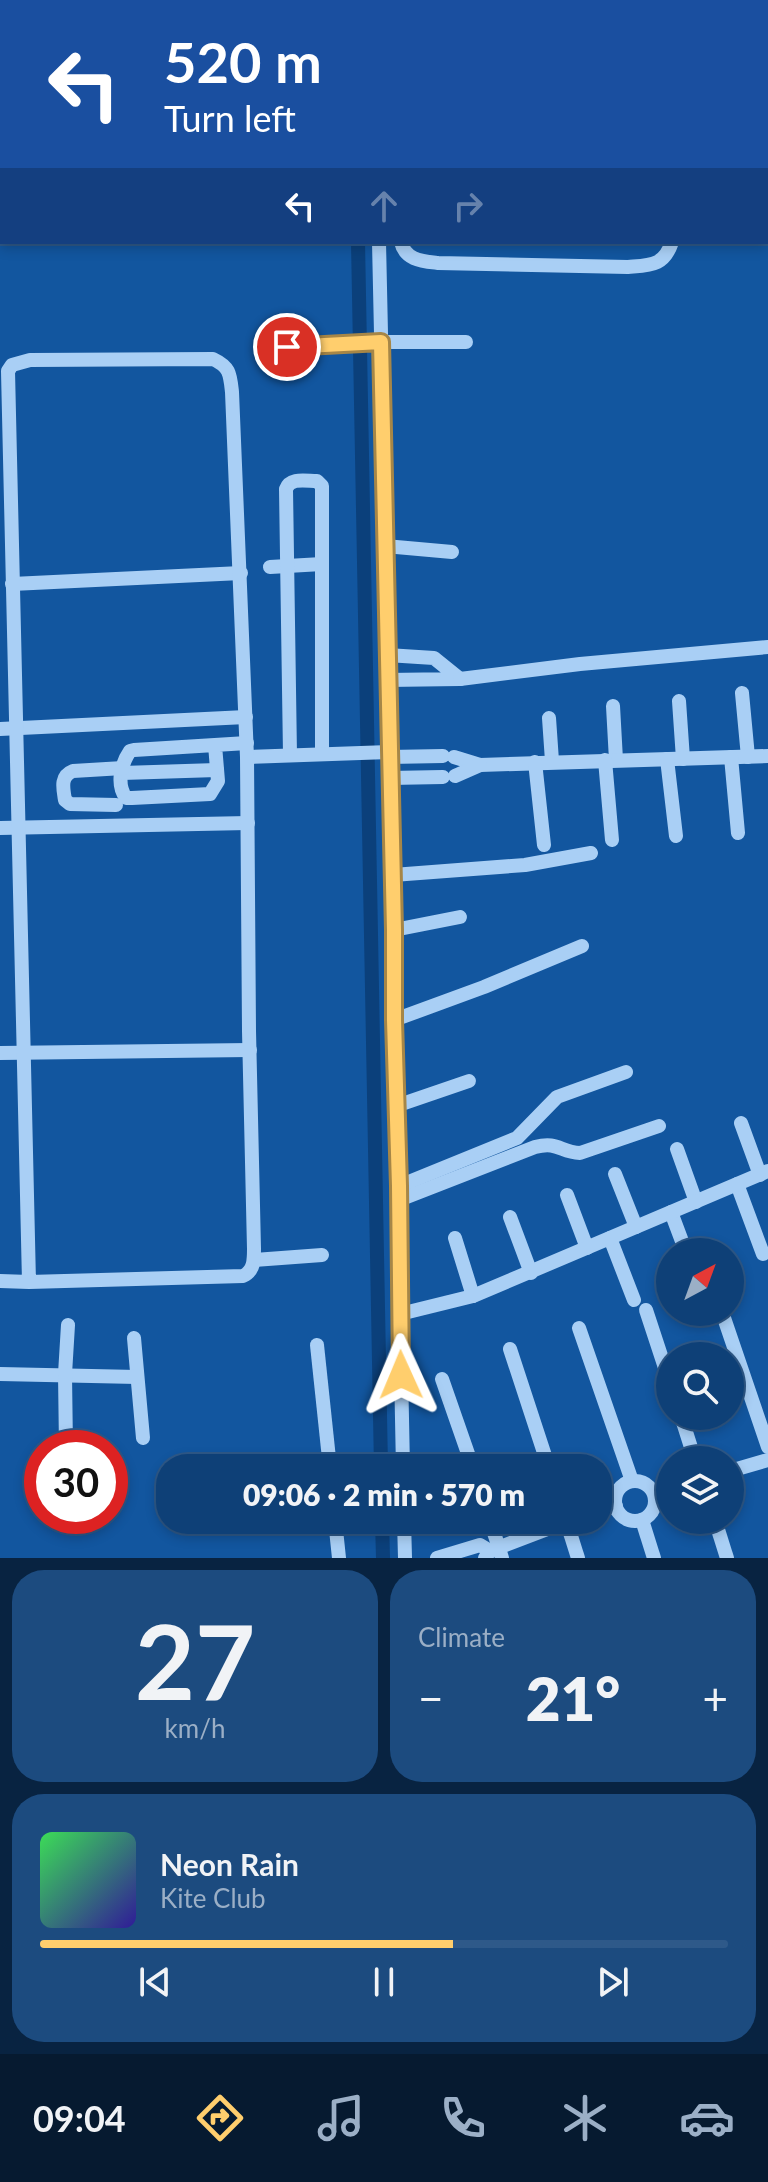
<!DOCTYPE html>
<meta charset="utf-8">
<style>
:root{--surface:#0e4077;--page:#1c4b7f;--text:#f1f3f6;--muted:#9bafc6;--line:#2e5989;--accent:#ffce6d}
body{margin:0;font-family:Lato,sans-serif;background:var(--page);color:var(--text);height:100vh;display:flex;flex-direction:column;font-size:30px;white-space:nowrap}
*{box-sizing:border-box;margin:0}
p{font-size:26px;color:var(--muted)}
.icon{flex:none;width:44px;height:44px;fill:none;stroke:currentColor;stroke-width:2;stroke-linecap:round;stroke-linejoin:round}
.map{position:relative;height:1558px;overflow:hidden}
.sheet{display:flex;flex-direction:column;gap:12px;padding:12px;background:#082341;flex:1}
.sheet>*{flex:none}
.hud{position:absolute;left:0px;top:0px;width:768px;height:244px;box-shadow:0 4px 12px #0003,0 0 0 2px var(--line);background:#1a4fa0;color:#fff;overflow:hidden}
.needle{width:52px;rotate:41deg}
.tools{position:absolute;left:656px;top:1238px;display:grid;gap:16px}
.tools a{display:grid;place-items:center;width:88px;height:88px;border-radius:50%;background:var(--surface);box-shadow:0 4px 12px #0003,0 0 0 2px var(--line);font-size:40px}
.speed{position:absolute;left:24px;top:1430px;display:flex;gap:16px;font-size:40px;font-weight:700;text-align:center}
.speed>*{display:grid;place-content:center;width:104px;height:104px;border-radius:50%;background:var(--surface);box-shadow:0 4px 12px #0003,0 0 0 2px var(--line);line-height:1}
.speed .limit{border:12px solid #d22;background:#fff;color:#111}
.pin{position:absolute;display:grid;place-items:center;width:68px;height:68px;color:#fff;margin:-34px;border:4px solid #fff;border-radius:50%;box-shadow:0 2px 8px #0007}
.me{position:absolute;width:88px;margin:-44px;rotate:359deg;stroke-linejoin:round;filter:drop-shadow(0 0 6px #0008)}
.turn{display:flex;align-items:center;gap:28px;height:168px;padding:0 32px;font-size:36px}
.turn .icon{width:104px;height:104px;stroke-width:2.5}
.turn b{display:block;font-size:56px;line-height:68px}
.lanes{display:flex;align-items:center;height:76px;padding:0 32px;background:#0003;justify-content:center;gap:40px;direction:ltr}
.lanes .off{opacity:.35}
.big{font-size:60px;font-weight:800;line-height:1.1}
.sheet .widget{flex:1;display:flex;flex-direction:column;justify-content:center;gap:12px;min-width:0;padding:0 28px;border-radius:32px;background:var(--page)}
.sheet .dial{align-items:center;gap:0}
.dial b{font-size:104px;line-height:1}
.song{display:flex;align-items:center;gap:24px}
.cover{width:96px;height:96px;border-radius:12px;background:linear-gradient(135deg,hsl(130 70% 55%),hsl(250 70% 35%))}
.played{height:8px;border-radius:4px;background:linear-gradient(90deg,var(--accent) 60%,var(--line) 60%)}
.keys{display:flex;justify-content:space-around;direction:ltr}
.heat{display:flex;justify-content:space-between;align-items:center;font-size:44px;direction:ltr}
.sheet .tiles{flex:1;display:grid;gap:12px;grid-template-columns:1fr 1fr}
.widget:last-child{grid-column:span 2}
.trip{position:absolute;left:156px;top:1454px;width:456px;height:80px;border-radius:32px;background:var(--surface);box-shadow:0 4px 12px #0003,0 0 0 2px var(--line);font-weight:800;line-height:80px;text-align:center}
.menu{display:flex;height:128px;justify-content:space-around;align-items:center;background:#061a30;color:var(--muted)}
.menu .icon{width:56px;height:56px}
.menu .on{color:var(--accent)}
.menu b{font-size:36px;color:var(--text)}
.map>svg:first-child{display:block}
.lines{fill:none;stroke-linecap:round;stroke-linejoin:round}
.canal{stroke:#0b407b;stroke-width:14}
.minor{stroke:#a9cff5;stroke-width:14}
.route-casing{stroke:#a68647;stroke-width:20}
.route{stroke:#ffce6d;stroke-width:14}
</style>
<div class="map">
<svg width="768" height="1558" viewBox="0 0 768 1558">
<rect width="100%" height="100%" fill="#12569f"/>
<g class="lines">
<g class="canal">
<path d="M 358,242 L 381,1468"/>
<path d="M 382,1520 L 383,1558"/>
</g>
<g class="minor">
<path d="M 291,0 L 373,2"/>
<path d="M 670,0 L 670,2"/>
<path d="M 407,2 L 407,0"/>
<path d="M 0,27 L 2,27"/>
<path d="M 379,242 L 394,930 L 394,1020 L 403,1468"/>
<path d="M 401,242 C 405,260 422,261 438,263 L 628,267 C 651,265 664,266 672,242"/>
<path d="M 287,347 L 381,342 L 466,342"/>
<path d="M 385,546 L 452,552"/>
<path d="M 270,567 L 322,564"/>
<path d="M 12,584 L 241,573"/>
<path d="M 387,655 L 434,658 L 460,679 L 387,680"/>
<path d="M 460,679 L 580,664 L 768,647"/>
<path d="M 742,693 L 748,757"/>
<path d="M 679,701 L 683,759"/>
<path d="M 613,706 L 616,760"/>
<path d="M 549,718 L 552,761"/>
<path d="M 0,729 L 246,717"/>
<path d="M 215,745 L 218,781 L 210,794 L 132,798 L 126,798 C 116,784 121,764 130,751 L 134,750 L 247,743"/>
<path d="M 290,755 L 286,489 C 290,477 306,481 317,481 L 322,486 L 322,754"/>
<path d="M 247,757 L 389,752"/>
<path d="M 389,757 L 443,756"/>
<path d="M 454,757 L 480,765 L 768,756"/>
<path d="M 731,757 L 738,833"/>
<path d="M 667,759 L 676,836"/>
<path d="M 605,760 L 612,840"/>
<path d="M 535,762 L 544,845"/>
<path d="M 122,773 L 217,770"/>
<path d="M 455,776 L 480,765"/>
<path d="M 390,778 L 443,777"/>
<path d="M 116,805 L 70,804 L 65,800 C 63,788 60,776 73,771 L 123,768"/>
<path d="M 0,828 L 248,823"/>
<path d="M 393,875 L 525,865 L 591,853"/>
<path d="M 394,930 L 460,917"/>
<path d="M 394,1020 L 484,987 L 582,946"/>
<path d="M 0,1053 L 250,1050"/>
<path d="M 396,1106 L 469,1081"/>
<path d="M 741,1123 L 760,1175"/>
<path d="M 677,1149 L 696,1202"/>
<path d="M 615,1174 L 636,1227"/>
<path d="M 737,1184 L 763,1254"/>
<path d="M 399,1186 L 517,1138 L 557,1097 L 626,1072"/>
<path d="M 567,1195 L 587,1248"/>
<path d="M 399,1200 L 535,1147 C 558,1141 560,1152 580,1153 L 659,1126"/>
<path d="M 671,1212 L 686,1252"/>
<path d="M 510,1217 L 531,1273"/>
<path d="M 455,1238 L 473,1296"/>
<path d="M 610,1238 L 634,1300"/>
<path d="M 254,1260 L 322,1255"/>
<path d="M 0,1281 L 29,1282 L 243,1276 C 254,1271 254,1260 254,1249 L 249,1031 L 247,757 L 232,392 C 230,374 230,367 213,359 L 30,360 L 12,365 L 8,371 L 29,1282"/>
<path d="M 646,1310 L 670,1383"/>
<path d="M 722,1312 L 768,1447"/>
<path d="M 400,1314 L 473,1296 L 768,1171"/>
<path d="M 579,1328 L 632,1481"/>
<path d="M 134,1338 L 143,1438"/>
<path d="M 317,1345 L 330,1468"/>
<path d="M 510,1349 L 549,1468"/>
<path d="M 0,1374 L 137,1377"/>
<path d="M 442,1379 L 473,1468"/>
<path d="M 681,1416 L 695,1460"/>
<path d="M 66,1448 L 65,1374 L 68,1325"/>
<path d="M 730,1471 L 768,1460"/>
<circle cx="635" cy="1501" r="20"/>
<path d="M 654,1493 L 670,1489"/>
<path d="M 598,1512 L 616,1506"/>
<path d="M 335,1520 L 339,1558"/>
<path d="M 404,1520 L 405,1558"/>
<path d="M 490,1520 L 502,1558"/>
<path d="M 566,1520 L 578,1558"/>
<path d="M 642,1520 L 654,1558"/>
<path d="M 715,1520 L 727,1558"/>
<path d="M 437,1558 L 480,1545 L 490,1551"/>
<path d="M 485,1558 L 490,1551 L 571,1520"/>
</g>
</g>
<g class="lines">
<defs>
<path id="route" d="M 287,347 L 381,342 L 394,930 L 394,1020 L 399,1186 L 401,1375"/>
</defs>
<use href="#route" class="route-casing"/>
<use href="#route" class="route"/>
</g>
</svg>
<div class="tools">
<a><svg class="needle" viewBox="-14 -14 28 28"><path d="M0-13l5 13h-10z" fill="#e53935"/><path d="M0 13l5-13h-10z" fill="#9bafc6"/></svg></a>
<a><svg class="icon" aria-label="search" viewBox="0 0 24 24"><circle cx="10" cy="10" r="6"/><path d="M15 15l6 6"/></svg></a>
<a><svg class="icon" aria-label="layers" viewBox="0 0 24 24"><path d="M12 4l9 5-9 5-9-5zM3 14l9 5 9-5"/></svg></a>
</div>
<div class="speed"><div class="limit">30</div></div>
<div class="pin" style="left:287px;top:347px;background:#d93025"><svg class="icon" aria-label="arrive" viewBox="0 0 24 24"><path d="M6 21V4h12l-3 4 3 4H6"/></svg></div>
<svg class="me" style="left:401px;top:1375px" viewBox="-20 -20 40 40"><path d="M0-17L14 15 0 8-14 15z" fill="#ffce6d" stroke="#fff" stroke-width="4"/></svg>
<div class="trip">09:06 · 2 min · 570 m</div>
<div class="hud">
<div class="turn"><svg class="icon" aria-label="left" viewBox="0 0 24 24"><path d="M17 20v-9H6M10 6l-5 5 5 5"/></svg><div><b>520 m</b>Turn left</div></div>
<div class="lanes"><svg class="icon" aria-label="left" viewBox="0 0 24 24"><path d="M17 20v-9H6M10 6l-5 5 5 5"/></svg><svg class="icon off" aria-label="ahead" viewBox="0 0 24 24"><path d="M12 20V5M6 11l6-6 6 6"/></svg><svg class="icon off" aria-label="right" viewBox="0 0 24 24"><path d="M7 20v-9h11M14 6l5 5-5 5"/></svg></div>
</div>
</div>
<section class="sheet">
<div class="tiles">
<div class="widget dial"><b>27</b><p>km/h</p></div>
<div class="widget"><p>Climate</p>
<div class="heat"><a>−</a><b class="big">21°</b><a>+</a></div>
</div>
<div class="widget">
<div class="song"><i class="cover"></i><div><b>Neon Rain</b><p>Kite Club</p></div></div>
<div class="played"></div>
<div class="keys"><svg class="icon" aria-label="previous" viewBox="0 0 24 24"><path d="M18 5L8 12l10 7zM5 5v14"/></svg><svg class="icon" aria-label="pause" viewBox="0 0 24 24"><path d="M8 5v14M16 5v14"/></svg><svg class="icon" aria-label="next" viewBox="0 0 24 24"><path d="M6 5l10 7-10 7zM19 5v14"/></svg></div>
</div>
</div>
</section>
<nav class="menu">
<b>09:04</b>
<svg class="icon on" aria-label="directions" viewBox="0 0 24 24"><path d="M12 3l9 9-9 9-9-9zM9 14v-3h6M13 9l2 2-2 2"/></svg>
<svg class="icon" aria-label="music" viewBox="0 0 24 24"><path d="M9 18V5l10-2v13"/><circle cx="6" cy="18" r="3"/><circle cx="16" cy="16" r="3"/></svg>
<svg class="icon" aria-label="phone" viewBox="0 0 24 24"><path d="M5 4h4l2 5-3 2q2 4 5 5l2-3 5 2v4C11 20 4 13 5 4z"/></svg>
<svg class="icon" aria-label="climate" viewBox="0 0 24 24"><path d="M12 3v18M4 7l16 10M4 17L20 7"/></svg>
<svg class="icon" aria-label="car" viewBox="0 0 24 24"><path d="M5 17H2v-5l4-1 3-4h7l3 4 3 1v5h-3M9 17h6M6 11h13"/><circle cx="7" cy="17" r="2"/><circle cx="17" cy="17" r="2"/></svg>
</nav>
